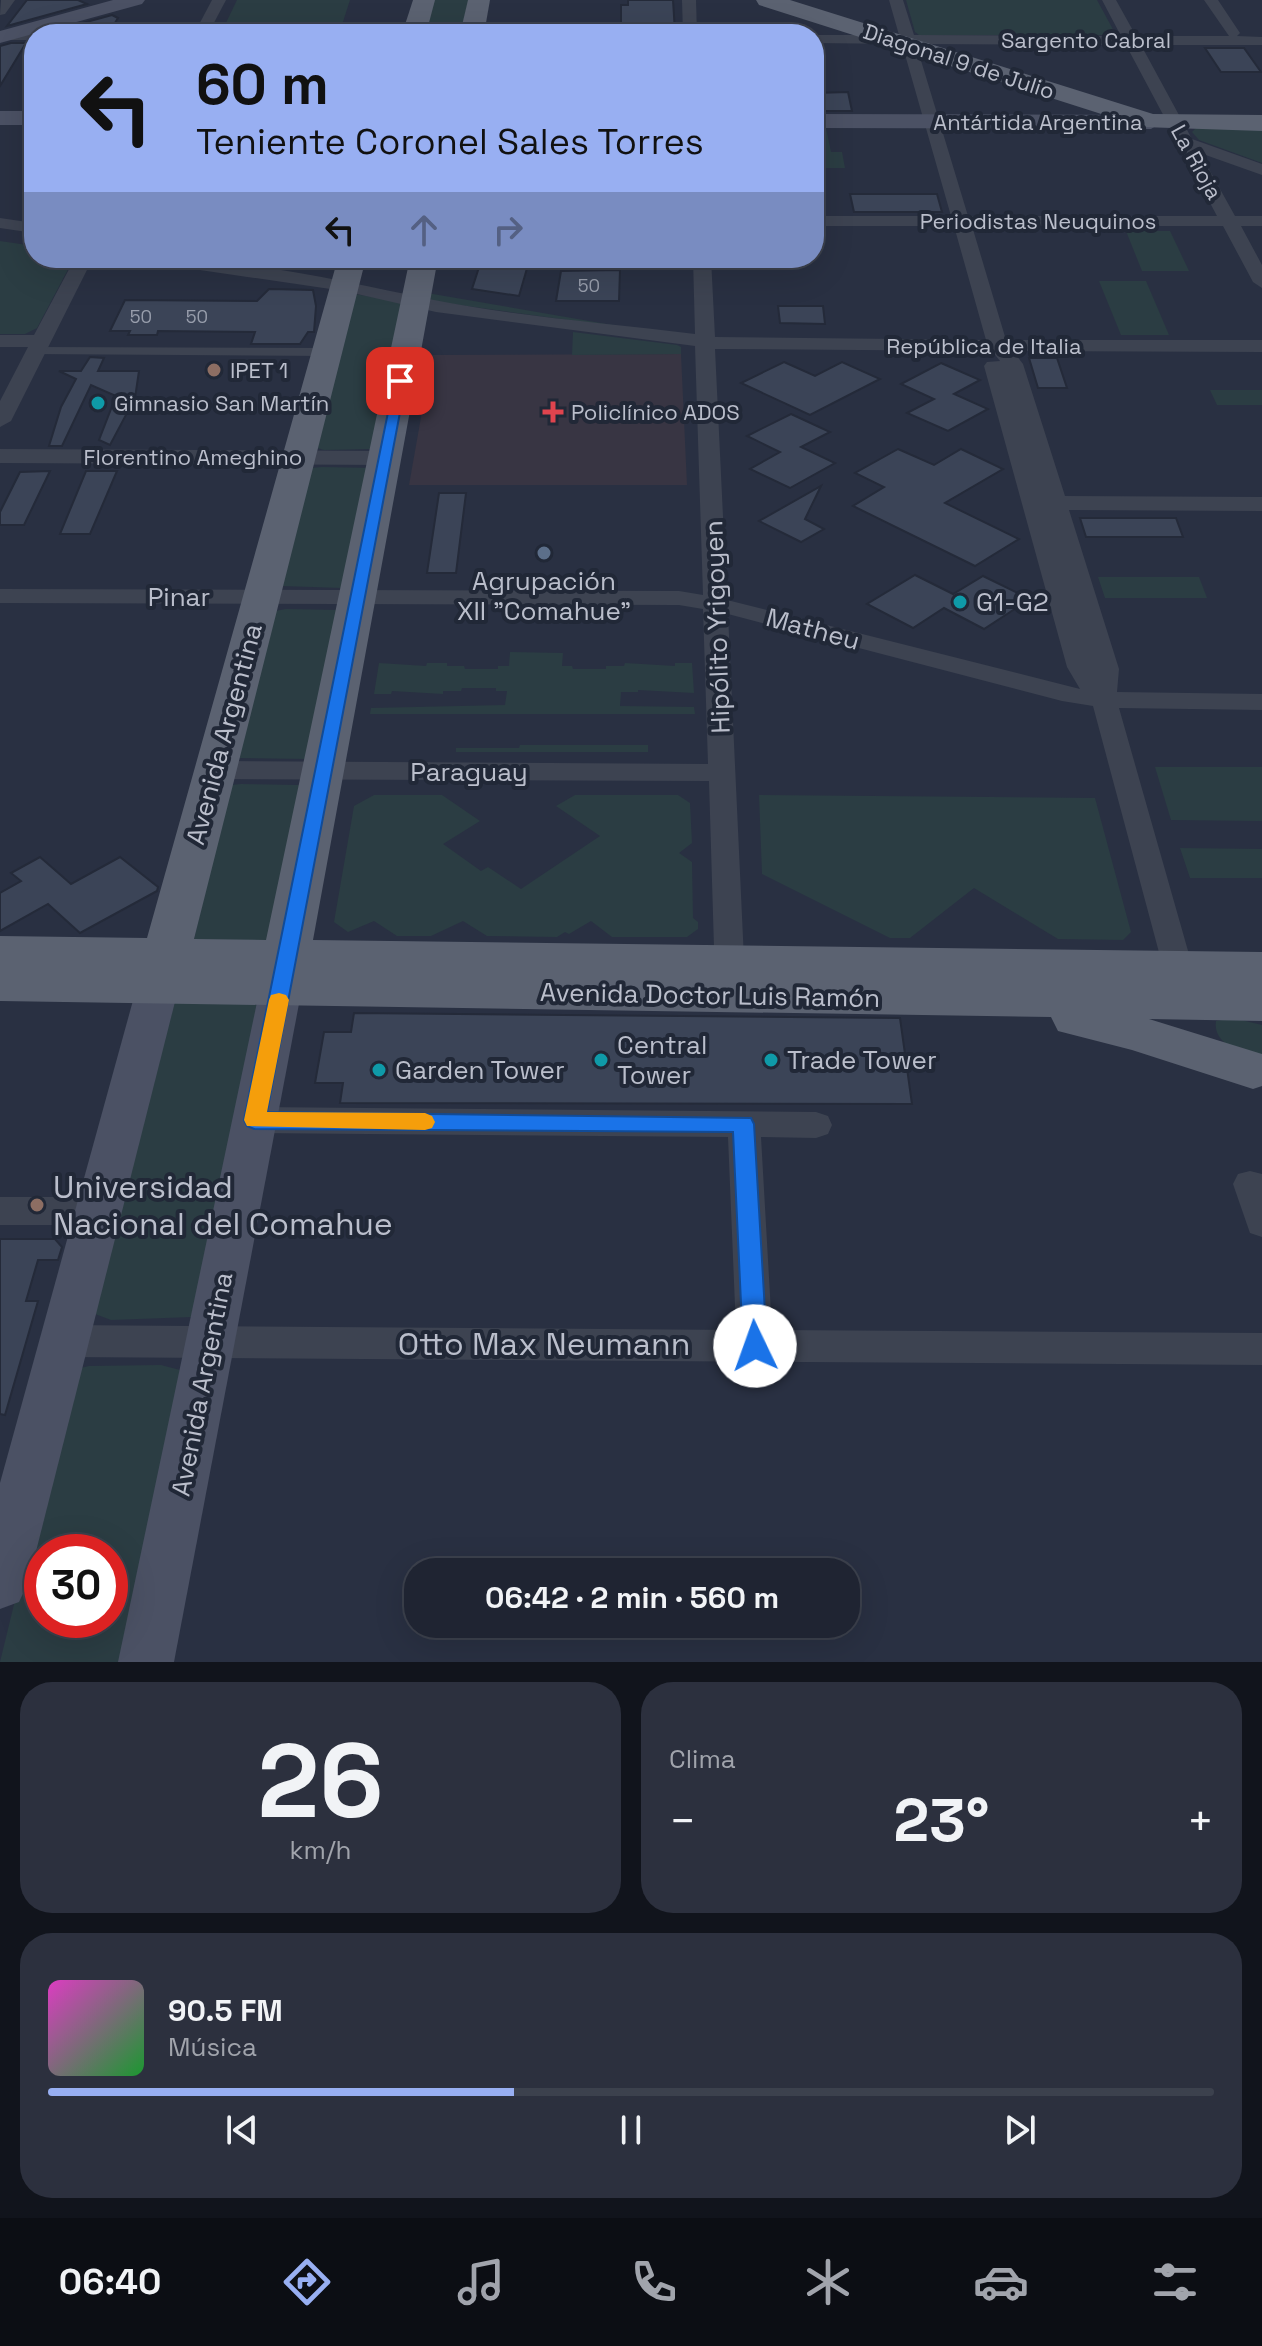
<!DOCTYPE html>
<html lang="es">
<meta charset="utf-8">
<style>
:root{--surface:#1f2432;--page:#2c303e;--text:#f1f3f6;--muted:#a1a4ac;--line:#3c414d;--accent:#98aff2}
body{margin:0;font-family:"Space Grotesk",sans-serif;background:var(--page);color:var(--text);height:100vh;display:flex;flex-direction:column;font-size:30px;white-space:nowrap}
*{box-sizing:border-box;margin:0}
p{font-size:26px;color:var(--muted)}
.icon{flex:none;width:44px;height:44px;fill:none;stroke:currentColor;stroke-width:2;stroke-linecap:round;stroke-linejoin:round}
.map{position:relative;height:1662px;overflow:hidden}
.panel{display:flex;flex-direction:column;gap:20px;padding:20px;background:#11141c;flex:1}
.panel>*{flex:none}
.guide{position:absolute;left:24px;top:24px;width:800px;height:244px;border-radius:32px;box-shadow:0 8px 32px #0002,0 0 0 2px var(--line);background:#98aff2;color:#111;overflow:hidden}
.speed{position:absolute;left:24px;top:1534px;display:flex;gap:16px;font-size:40px;font-weight:700;text-align:center}
.speed>*{display:grid;place-content:center;width:104px;height:104px;border-radius:50%;background:var(--surface);box-shadow:0 8px 32px #0002,0 0 0 2px var(--line);line-height:1}
.speed .limit{border:12px solid #d22;background:#fff;color:#111}
.pin{position:absolute;display:grid;place-items:center;width:68px;height:68px;color:#fff;margin:-34px;border-radius:16px;box-shadow:0 4px 12px #0006}
.me{position:absolute;width:88px;margin:-44px;rotate:357deg;stroke-linejoin:round;filter:drop-shadow(0 0 6px #0008)}
.turn{display:flex;align-items:center;gap:28px;height:168px;padding:0 40px;font-size:36px}
.turn .icon{width:104px;height:104px;stroke-width:2.5}
.turn b{display:block;font-size:56px;line-height:68px}
.lanes{display:flex;align-items:center;height:76px;padding:0 40px;background:#0003;justify-content:center;gap:40px;direction:ltr}
.lanes .off{opacity:.35}
.big{font-size:60px;font-weight:700;line-height:1.1}
.panel .widget{flex:1;display:flex;flex-direction:column;justify-content:center;gap:12px;min-width:0;padding:0 28px;border-radius:32px;background:var(--page)}
.panel .dial{align-items:center;gap:0}
.dial b{font-size:104px;line-height:1}
.song{display:flex;align-items:center;gap:24px}
.cover{width:96px;height:96px;border-radius:12px;background:linear-gradient(135deg,hsl(310 70% 55%),hsl(130 70% 35%))}
.played{height:8px;border-radius:4px;background:linear-gradient(90deg,var(--accent) 40%,var(--line) 40%)}
.keys{display:flex;justify-content:space-around;direction:ltr}
.heat{display:flex;justify-content:space-between;align-items:center;font-size:44px;direction:ltr}
.panel .tiles{flex:1;display:grid;gap:20px;grid-template-columns:1fr 1fr}
.widget:last-child{grid-column:span 2}
.trip{position:absolute;left:404px;top:1558px;width:456px;height:80px;border-radius:32px;background:var(--surface);box-shadow:0 8px 32px #0002,0 0 0 2px var(--line);font-weight:700;line-height:80px;text-align:center}
.tab-bar{display:flex;height:128px;justify-content:space-around;align-items:center;background:#0c0e14;color:var(--muted)}
.tab-bar .icon{width:56px;height:56px}
.tab-bar .selected{color:var(--accent)}
.tab-bar b{font-size:36px;color:var(--text)}
.map>svg:first-child{display:block}
.medical{fill:#383543}
.green{fill:#2b3d43;fill-rule:evenodd}
.building{fill:#3b4457;stroke:#242a39;stroke-width:2}
.lines{fill:none;stroke-linecap:round;stroke-linejoin:round}
.pedestrian{fill:#3d4351;fill-rule:evenodd}
.minor{fill:#3d4351;fill-rule:evenodd}
.secondary{fill:#4b5164;fill-rule:evenodd}
.primary{fill:#5b6271;fill-rule:evenodd}
.route{fill:#1a73e8;stroke:#114b97;stroke-width:2}
.slow{fill:#f59e0b}
.education-dot{fill:#8d6e63;stroke:#212837;stroke-width:3}
.culture-dot{fill:#0f9aa8;stroke:#212837;stroke-width:3}
.health-dot{fill:#e0444e;stroke:#212837;stroke-width:3}
.service-dot{fill:#5c6f8a;stroke:#212837;stroke-width:3}
.labels{text-anchor:middle;dominant-baseline:central;stroke-width:8;stroke-linejoin:round;paint-order:stroke}
.far-number-label{font-size:18px;fill:#989eac}
.far-street-label{font-size:22px;fill:#babecb;stroke:#212837}
.far-poi-label{font-size:22px;fill:#babecb;stroke:#212837;text-anchor:start}
.poi-label{font-size:26px;fill:#babecb;stroke:#212837;text-anchor:start}
.street-label{font-size:26px;fill:#babecb;stroke:#212837}
.near-poi-label{font-size:32px;fill:#babecb;stroke:#212837;text-anchor:start}
.near-street-label{font-size:32px;fill:#babecb;stroke:#212837}
</style>
<div class="map">
<svg width="1262" height="1662" viewBox="0 0 1262 1662">
<rect width="100%" height="100%" fill="#293042"/>
<path class="medical" d="M 681,354 L 687,485 L 409,485 L 432,355 Z"/>
<g class="green">
<path d="M 237,0 L 350,0 L 340,31 L 231,31 L 224,27 Z"/>
<path d="M 430,0 L 476,0 L 462,34 L 425,33 Z"/>
<path d="M 906,0 L 1097,0 L 1116,35 L 919,35 L 915,32 Z"/>
<path d="M 1262,127 L 1262,163 L 1199,140 L 1192,132 L 1196,128 Z"/>
<path d="M 814,128 L 826,128 L 831,152 L 842,152 L 845,168 L 814,168 Z"/>
<path d="M 1126,231 L 1170,231 L 1189,271 L 1142,271 Z"/>
<path d="M 0,241 L 34,246 L 34,258 L 74,258 L 37,328 L 25,334 L 0,334 Z"/>
<path d="M 1099,281 L 1146,281 L 1169,335 L 1121,335 Z"/>
<path d="M 354,294 L 404,302 L 373,449 L 324,450 L 317,448 Z"/>
<path d="M 429,294 L 433,294 L 647,331 L 431,301 Z"/>
<path d="M 573,332 L 677,345 L 681,347 L 681,354 L 572,355 Z"/>
<path d="M 1210,390 L 1262,390 L 1262,405 L 1217,405 Z"/>
<path d="M 322,467 L 372,468 L 343,588 L 282,586 L 311,468 Z"/>
<path d="M 1098,577 L 1199,577 L 1207,598 L 1105,598 Z"/>
<path d="M 286,609 L 339,610 L 307,759 L 239,758 L 275,611 Z"/>
<path d="M 510,652 L 563,653 L 562,666 L 572,666 L 573,669 L 606,669 L 606,666 L 624,666 L 625,663 L 675,666 L 675,663 L 692,663 L 694,693 L 638,690 L 638,692 L 621,692 L 620,706 L 694,707 L 695,714 L 370,714 L 371,708 L 505,705 L 507,691 L 496,691 L 496,688 L 462,688 L 461,691 L 443,691 L 443,694 L 392,691 L 391,694 L 374,694 L 379,663 L 426,666 L 427,663 L 447,663 L 447,666 L 464,666 L 465,669 L 498,669 L 498,666 L 509,666 Z"/>
<path d="M 520,745 L 648,745 L 648,752 L 456,752 L 456,748 L 519,748 Z"/>
<path d="M 1155,767 L 1262,767 L 1262,821 L 1171,820 Z"/>
<path d="M 241,784 L 299,785 L 271,940 L 193,943 L 231,785 Z"/>
<path d="M 374,795 L 442,795 L 480,821 L 443,844 L 481,871 L 488,867 L 521,889 L 600,836 L 556,806 L 575,795 L 678,795 L 690,803 L 692,843 L 679,853 L 692,862 L 693,918 L 698,922 L 698,929 L 687,937 L 612,937 L 591,921 L 569,934 L 565,932 L 557,937 L 487,936 L 463,921 L 431,936 L 397,936 L 374,921 L 348,932 L 334,922 L 354,806 Z"/>
<path d="M 759,795 L 1095,798 L 1131,932 L 1123,940 L 1058,939 L 974,888 L 910,938 L 890,938 L 762,874 Z"/>
<path d="M 1180,848 L 1262,849 L 1262,878 L 1190,878 Z"/>
<path d="M 259,998 L 192,1317 L 111,1320 L 95,1314 L 171,1002 Z"/>
<path d="M 1233,1018 L 1262,1025 L 1262,1062 C 1245,1054 1212,1045 1216,1021 Z"/>
<path d="M 161,1365 L 180,1370 L 131,1662 L 0,1662 L 67,1386 L 81,1368 L 89,1366 ZM 42,1552 L 110,1552 L 110,1620 L 42,1620 Z"/>
</g>
<g class="building">
<path d="M 27,0 L 78,0 L 87,4 L 7,26 Z"/>
<path d="M 628,0 L 673,0 L 675,32 L 621,32 L 621,5 L 628,5 Z"/>
<path d="M 112,15 L 118,18 L 110,31 L 57,30 Z"/>
<path d="M 11,43 L 26,43 L 0,86 L 0,46 Z"/>
<path d="M 1205,48 L 1244,48 L 1261,72 L 1221,72 Z"/>
<path d="M 848,92 L 852,111 L 814,111 L 814,93 Z"/>
<path d="M 850,194 L 937,194 L 942,212 L 854,212 Z"/>
<path d="M 482,258 L 530,258 L 519,296 L 472,289 Z"/>
<path d="M 620,270 L 619,301 L 556,301 L 561,271 Z"/>
<path d="M 269,289 L 313,290 L 316,306 L 314,332 L 308,332 L 300,344 L 251,344 L 255,332 L 158,331 L 157,335 L 128,335 L 130,331 L 110,331 L 125,300 L 257,301 Z"/>
<path d="M 778,306 L 823,306 L 825,324 L 780,323 Z"/>
<path d="M 90,357 L 104,358 L 98,371 L 139,371 L 135,398 L 110,445 L 99,440 L 116,396 L 91,385 L 62,446 L 49,446 L 61,407 L 76,379 L 59,371 L 81,371 Z"/>
<path d="M 1029,358 L 1057,358 L 1067,388 L 1038,388 Z"/>
<path d="M 784,362 L 815,376 L 842,362 L 880,379 L 810,415 L 741,383 Z"/>
<path d="M 941,363 L 980,380 L 954,394 L 988,409 L 948,431 L 907,413 L 934,399 L 901,384 Z"/>
<path d="M 791,414 L 830,432 L 801,447 L 835,463 L 790,488 L 750,469 L 780,452 L 747,436 Z"/>
<path d="M 898,449 L 934,465 L 961,449 L 1003,469 L 945,503 L 1019,539 L 975,566 L 853,506 L 884,487 L 855,473 Z"/>
<path d="M 50,471 L 24,525 L 0,525 L 0,512 L 20,472 Z"/>
<path d="M 86,471 L 117,471 L 90,534 L 60,534 Z"/>
<path d="M 821,486 L 805,519 L 824,529 L 801,542 L 759,521 Z"/>
<path d="M 439,493 L 466,493 L 456,573 L 427,573 Z"/>
<path d="M 1080,518 L 1176,518 L 1183,537 L 1086,537 Z"/>
<path d="M 915,575 L 953,594 L 983,576 L 1030,599 L 984,629 L 944,608 L 913,628 L 867,604 Z"/>
<path d="M 40,857 L 71,884 L 120,857 L 158,887 L 157,891 L 80,933 L 48,904 L 0,931 L 0,893 L 21,881 L 11,873 Z"/>
<path d="M 354,1013 L 900,1018 L 912,1104 L 340,1103 L 343,1083 L 315,1083 L 324,1032 L 351,1032 Z"/>
<path d="M 0,1239 L 55,1239 L 62,1247 L 58,1260 L 38,1260 L 26,1301 L 38,1301 L 5,1415 L 0,1414 Z"/>
</g>
<g class="lines">
<path class="pedestrian" d="M 36,347 L 327,348 L 334,352 L 327,356 L 31,354 L 29,351 Z"/>
<g class="minor">
<path d="M 15,0 L 5,14 L 0,15 L 1,0 Z"/>
<path d="M 212,0 L 226,0 L 208,34 L 194,34 Z"/>
<path d="M 682,0 L 696,0 L 697,34 L 683,34 Z"/>
<path d="M 889,0 L 903,0 L 914,35 L 1121,36 L 1102,0 L 1116,0 L 1136,36 L 1229,36 L 1204,0 L 1218,0 L 1240,33 L 1237,36 L 1262,37 L 1262,45 L 1141,45 L 1192,139 L 1262,164 L 1262,175 L 1200,153 L 1235,216 L 1262,216 L 1262,226 L 1241,226 L 1262,265 L 1262,288 L 1253,282 L 1223,226 L 972,226 L 1006,340 L 1262,340 L 1262,352 L 1013,351 L 1023,364 L 1065,496 L 1262,497 L 1262,511 L 1069,510 L 1119,669 L 1117,692 L 1262,694 L 1262,710 L 1119,708 L 1198,986 L 1194,994 L 1183,997 L 1172,994 L 1168,986 L 1093,706 L 1062,701 L 728,614 L 745,981 L 741,989 L 730,992 L 719,989 L 715,981 L 709,781 L 215,779 L 205,776 L 202,770 L 205,764 L 215,761 L 708,764 L 703,609 L 679,605 L 0,603 L 0,589 L 679,591 L 703,595 L 695,346 L 436,312 L 344,291 L 159,264 L 150,258 C 246,258 340,281 434,300 C 520,317 609,323 695,334 L 693,258 L 711,258 L 715,337 L 986,340 L 954,226 L 814,226 L 814,216 L 951,216 L 902,44 L 814,43 L 814,35 L 899,35 ZM 916,44 L 1126,45 L 1217,216 L 968,216 ZM 715,349 L 992,351 L 1000,361 L 987,362 L 984,366 L 1067,667 L 1080,689 L 727,600 Z"/>
<path d="M 0,32 L 40,34 L 34,34 L 34,40 L 0,40 Z"/>
<path d="M 0,218 L 34,223 L 34,233 L 0,228 Z"/>
<path d="M 75,258 L 93,258 L 11,421 L 0,427 L 0,401 L 28,347 L 0,347 L 0,335 L 34,335 Z"/>
<path d="M 0,449 L 386,451 L 397,458 L 386,465 L 0,463 Z"/>
<path d="M 254,1107 L 816,1112 L 828,1116 L 832,1125 L 828,1134 L 816,1138 L 761,1137 L 772,1330 L 1262,1333 L 1262,1365 L 63,1357 L 50,1352 L 45,1341 L 50,1330 L 63,1325 L 736,1330 L 728,1137 L 254,1133 L 242,1129 L 238,1120 L 242,1111 Z"/>
<path d="M 1250,1171 L 1262,1174 L 1262,1237 L 1250,1233 L 1233,1184 L 1238,1174 Z"/>
<path d="M 0,1197 L 99,1197 L 111,1201 L 116,1211 L 111,1221 L 99,1225 L 0,1225 Z"/>
</g>
<g class="secondary">
<path d="M 113,0 L 145,0 L 142,4 L 0,43 L 0,31 Z"/>
<rect x="0" y="111" width="34" height="14"/>
<path d="M 814,114 L 1151,115 L 1162,122 L 1151,129 L 814,128 Z"/>
<path d="M 158,971 L 173,975 L 179,986 L 28,1583 L 19,1602 L 0,1609 L 0,1483 L 137,986 L 143,975 Z"/>
<path d="M 281,973 L 296,977 L 302,988 L 174,1662 L 118,1662 L 260,988 L 266,977 Z"/>
</g>
<g class="primary">
<path d="M 413,0 L 435,0 L 426,34 L 402,34 Z"/>
<path d="M 468,0 L 490,0 L 484,34 L 460,34 Z"/>
<path d="M 756,0 L 790,0 L 1153,114 L 1262,115 L 1262,131 L 1142,127 L 759,5 Z"/>
<path d="M 338,258 L 366,258 L 194,939 L 266,940 L 410,258 L 438,258 L 313,940 L 1262,952 L 1262,1021 L 1149,1019 L 1262,1054 L 1262,1086 L 1253,1089 L 1132,1050 L 1058,1031 L 1051,1017 L 0,1001 L 0,936 L 147,938 Z"/>
</g>
</g>
<path class="route" d="M 395,378 L 406,381 L 267,1112 L 751,1118 L 754,1124 L 767,1346 L 763,1353 L 755,1356 L 746,1353 L 743,1346 L 733,1132 L 254,1129 L 247,1126 L 244,1120 Z"/>
<path class="slow" d="M 279,993 L 286,995 L 289,1000 L 267,1112 L 425,1113 L 432,1116 L 435,1122 L 432,1128 L 425,1130 L 247,1126 L 244,1120 L 269,1000 L 271,995 Z"/>
<g class="education-dot">
<circle cx="214" cy="370" r="8"/>
<circle cx="37" cy="1205" r="8"/>
</g>
<g class="culture-dot">
<circle cx="98" cy="403" r="8"/>
<circle cx="960" cy="602" r="8"/>
<circle cx="601" cy="1060" r="8"/>
<circle cx="771" cy="1060" r="8"/>
<circle cx="379" cy="1070" r="8"/>
</g>
<path class="health-dot" d="M549 400h8v8h8v8h-8v8h-8v-8h-8v-8h8z"/>
<circle class="service-dot" cx="544" cy="553" r="8"/>
<g class="labels">
<g class="far-number-label">
<text x="589" y="285">50</text>
<text x="141" y="316">50</text>
<text x="197" y="316">50</text>
</g>
<g class="far-street-label">
<text x="1086" y="40">Sargento Cabral</text>
<text transform="translate(959 61) rotate(18)">Diagonal 9 de Julio</text>
<text x="1038" y="122">Antártida Argentina</text>
<text transform="translate(1197 162) rotate(61)">La Rioja</text>
<text x="1038" y="221">Periodistas Neuquinos</text>
<text x="984" y="346">República de Italia</text>
<text x="193" y="457">Florentino Ameghino</text>
</g>
<g class="far-poi-label">
<text x="230" y="370">IPET 1</text>
<text x="114" y="403">Gimnasio San Martín</text>
<text x="571" y="412">Policlínico ADOS</text>
</g>
<g class="poi-label">
<text x="544" y="581" text-anchor="middle">Agrupación<tspan x="544" dy="30">XII "Comahue"</tspan></text>
<text x="976" y="602">G1-G2</text>
<text x="617" y="1045">Central<tspan x="617" dy="30">Tower</tspan></text>
<text x="787" y="1060">Trade Tower</text>
<text x="395" y="1070">Garden Tower</text>
</g>
<g class="street-label">
<text x="179" y="597">Pinar</text>
<text transform="translate(717 627) rotate(-92)">Hipólito Yrigoyen</text>
<text transform="translate(813 629) rotate(15)">Matheu</text>
<text transform="translate(224 734) rotate(-75)">Avenida Argentina</text>
<text x="469" y="772">Paraguay</text>
<text transform="translate(710 995) rotate(1)">Avenida Doctor Luis Ramón</text>
<text transform="translate(202 1384) rotate(-79)">Avenida Argentina</text>
</g>
<g class="near-poi-label">
<text x="53" y="1187">Universidad<tspan x="53" dy="37">Nacional del Comahue</tspan></text>
</g>
<g class="near-street-label">
<text x="544" y="1344">Otto Max Neumann</text>
</g>
</g>
</svg>
<div class="speed"><div class="limit">30</div></div>
<div class="pin" style="left:400px;top:381px;background:#d93025"><svg class="icon" aria-label="arrive" viewBox="0 0 24 24"><path d="M6 21V4h12l-3 4 3 4H6"/></svg></div>
<svg class="me" style="left:755px;top:1346px" viewBox="-20 -20 40 40"><circle r="19" fill="#fff"/><path d="M0-13L10 11 0 6-10 11z" fill="#1a73e8"/></svg>
<div class="trip">06:42 · 2 min · 560 m</div>
<div class="guide">
<div class="turn"><svg class="icon" aria-label="left" viewBox="0 0 24 24"><path d="M17 20v-9H6M10 6l-5 5 5 5"/></svg><div><b>60 m</b>Teniente Coronel Sales Torres</div></div>
<div class="lanes"><svg class="icon" aria-label="left" viewBox="0 0 24 24"><path d="M17 20v-9H6M10 6l-5 5 5 5"/></svg><svg class="icon off" aria-label="ahead" viewBox="0 0 24 24"><path d="M12 20V5M6 11l6-6 6 6"/></svg><svg class="icon off" aria-label="right" viewBox="0 0 24 24"><path d="M7 20v-9h11M14 6l5 5-5 5"/></svg></div>
</div>
</div>
<section class="panel">
<div class="tiles">
<div class="widget dial"><b>26</b><p>km/h</p></div>
<div class="widget"><p>Clima</p>
<div class="heat"><a>−</a><b class="big">23°</b><a>+</a></div>
</div>
<div class="widget">
<div class="song"><i class="cover"></i><div><b>90.5 FM</b><p>Música</p></div></div>
<div class="played"></div>
<div class="keys"><svg class="icon" aria-label="previous" viewBox="0 0 24 24"><path d="M18 5L8 12l10 7zM5 5v14"/></svg><svg class="icon" aria-label="pause" viewBox="0 0 24 24"><path d="M8 5v14M16 5v14"/></svg><svg class="icon" aria-label="next" viewBox="0 0 24 24"><path d="M6 5l10 7-10 7zM19 5v14"/></svg></div>
</div>
</div>
</section>
<nav class="tab-bar">
<b>06:40</b>
<svg class="icon selected" aria-label="directions" viewBox="0 0 24 24"><path d="M12 3l9 9-9 9-9-9zM9 14v-3h6M13 9l2 2-2 2"/></svg>
<svg class="icon" aria-label="music" viewBox="0 0 24 24"><path d="M9 18V5l10-2v13"/><circle cx="6" cy="18" r="3"/><circle cx="16" cy="16" r="3"/></svg>
<svg class="icon" aria-label="phone" viewBox="0 0 24 24"><path d="M5 4h4l2 5-3 2q2 4 5 5l2-3 5 2v4C11 20 4 13 5 4z"/></svg>
<svg class="icon" aria-label="climate" viewBox="0 0 24 24"><path d="M12 3v18M4 7l16 10M4 17L20 7"/></svg>
<svg class="icon" aria-label="car" viewBox="0 0 24 24"><path d="M5 17H2v-5l4-1 3-4h7l3 4 3 1v5h-3M9 17h6M6 11h13"/><circle cx="7" cy="17" r="2"/><circle cx="17" cy="17" r="2"/></svg>
<svg class="icon" aria-label="filters" viewBox="0 0 24 24"><path d="M4 7h16M4 17h16"/><circle cx="9" cy="7" r="2"/><circle cx="15" cy="17" r="2"/></svg>
</nav>
